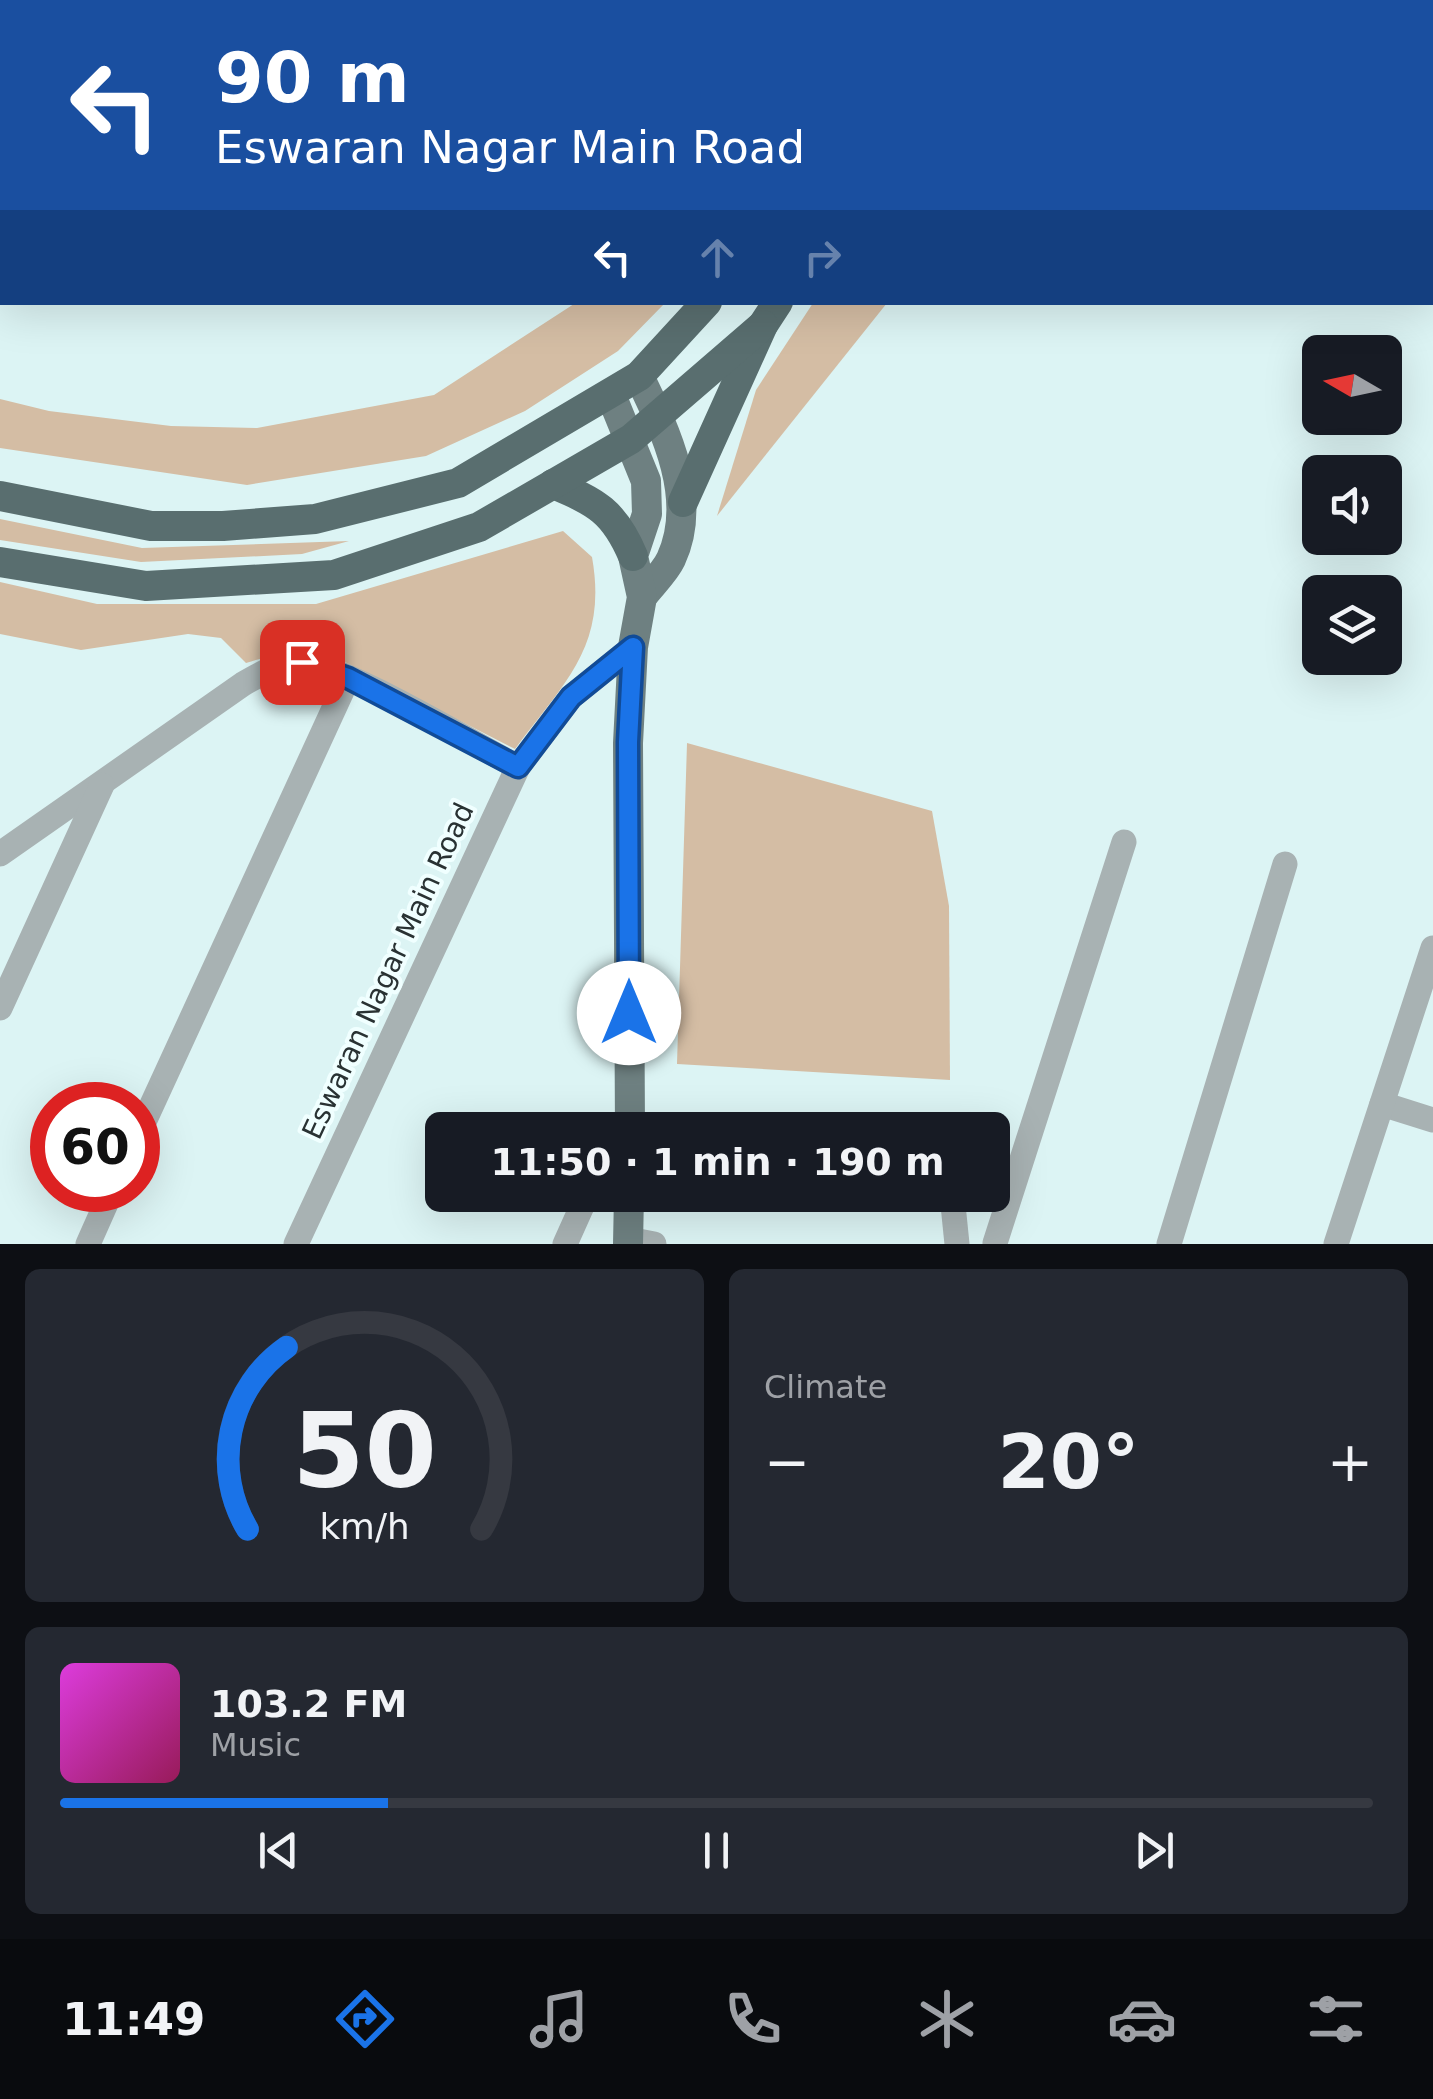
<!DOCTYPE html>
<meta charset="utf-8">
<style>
:root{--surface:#171b24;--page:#242831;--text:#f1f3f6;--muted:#9ea1a6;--line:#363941;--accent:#1a73e8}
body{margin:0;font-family:"DejaVu Sans",sans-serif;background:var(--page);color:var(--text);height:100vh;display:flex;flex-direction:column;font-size:38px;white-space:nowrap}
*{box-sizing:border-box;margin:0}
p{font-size:32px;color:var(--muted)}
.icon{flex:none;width:55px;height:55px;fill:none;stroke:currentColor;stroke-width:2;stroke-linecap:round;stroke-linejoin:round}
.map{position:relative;height:1244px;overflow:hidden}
.sheet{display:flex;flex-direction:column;gap:25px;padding:25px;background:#0d0f14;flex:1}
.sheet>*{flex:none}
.top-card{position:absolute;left:0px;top:0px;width:1435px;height:305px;box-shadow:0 10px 40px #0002;background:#1a4fa0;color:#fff;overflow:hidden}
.needle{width:65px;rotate:279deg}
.fabs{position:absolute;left:1302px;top:335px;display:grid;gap:20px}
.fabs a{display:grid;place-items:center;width:100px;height:100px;border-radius:15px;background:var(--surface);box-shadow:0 10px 40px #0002;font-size:50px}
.speed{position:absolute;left:30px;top:1082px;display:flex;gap:20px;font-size:50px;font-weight:700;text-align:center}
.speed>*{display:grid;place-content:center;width:130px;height:130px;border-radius:50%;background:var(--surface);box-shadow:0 10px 40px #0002;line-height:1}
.speed .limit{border:15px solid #d22;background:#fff;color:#111}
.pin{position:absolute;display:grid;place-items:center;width:85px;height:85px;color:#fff;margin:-42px;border-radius:20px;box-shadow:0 5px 15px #0006}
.me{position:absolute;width:110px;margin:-55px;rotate:0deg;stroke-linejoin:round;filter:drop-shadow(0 0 8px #0008)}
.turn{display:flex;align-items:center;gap:35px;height:210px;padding:0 50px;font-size:45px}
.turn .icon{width:130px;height:130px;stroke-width:2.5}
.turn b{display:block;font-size:70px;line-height:85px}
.lanes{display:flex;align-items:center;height:95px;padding:0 50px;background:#0003;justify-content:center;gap:50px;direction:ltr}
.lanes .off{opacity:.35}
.big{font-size:75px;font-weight:700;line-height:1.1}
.sheet .tile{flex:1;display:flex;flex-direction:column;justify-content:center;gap:15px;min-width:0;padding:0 35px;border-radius:15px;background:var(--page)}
.sheet .dial{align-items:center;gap:0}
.dial svg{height:260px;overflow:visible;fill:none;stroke:var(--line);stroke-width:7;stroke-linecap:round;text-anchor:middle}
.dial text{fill:var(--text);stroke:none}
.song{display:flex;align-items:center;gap:30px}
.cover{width:120px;height:120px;border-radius:15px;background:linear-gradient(135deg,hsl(300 70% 55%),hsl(330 70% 35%))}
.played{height:10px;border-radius:5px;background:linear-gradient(90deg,var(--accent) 25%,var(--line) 25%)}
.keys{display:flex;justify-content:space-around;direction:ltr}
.heat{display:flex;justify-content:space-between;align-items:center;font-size:55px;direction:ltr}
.sheet .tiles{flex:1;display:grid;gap:25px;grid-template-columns:1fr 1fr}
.tile:last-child{grid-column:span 2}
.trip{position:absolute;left:425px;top:1112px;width:585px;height:100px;border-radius:15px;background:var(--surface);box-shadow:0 10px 40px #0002;font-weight:700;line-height:100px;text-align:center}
.tabs{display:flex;height:160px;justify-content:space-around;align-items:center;background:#090b0e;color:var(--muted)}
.tabs .icon{width:70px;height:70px}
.tabs .on{color:var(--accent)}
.tabs b{font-size:45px;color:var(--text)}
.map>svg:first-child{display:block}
.green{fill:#d4bda4}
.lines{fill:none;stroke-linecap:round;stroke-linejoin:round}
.minor{stroke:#a8b2b3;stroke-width:25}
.major{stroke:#6e8081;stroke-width:30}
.highway{stroke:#596e6f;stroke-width:30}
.route-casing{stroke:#114b97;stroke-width:25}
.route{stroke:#1a73e8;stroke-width:18}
.labels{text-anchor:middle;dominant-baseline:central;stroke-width:8;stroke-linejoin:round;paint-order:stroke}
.street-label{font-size:28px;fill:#293233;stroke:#f0ffff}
</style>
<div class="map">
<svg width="1433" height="1244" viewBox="0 0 1433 1244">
<rect width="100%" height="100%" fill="#dcf4f4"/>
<g class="green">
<path d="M 577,302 L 665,303 L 618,351 L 525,411 L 426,456 L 247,485 L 0,448 L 0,399 L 49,411 L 171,426 L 257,428 L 434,395 Z"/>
<path d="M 813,303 L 887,303 L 717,516 L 756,390 Z"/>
<path d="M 0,519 L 142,548 L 349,541 L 302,554 L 141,562 L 0,540 Z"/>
<path d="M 563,531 L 592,557 C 608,647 564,682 515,749 L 345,662 C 302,647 289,650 246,663 L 221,638 L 188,634 L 81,650 L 0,634 L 0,582 L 97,604 L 316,604 Z"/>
<path d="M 687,743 L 932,811 L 949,906 L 950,1080 L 677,1064 Z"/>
</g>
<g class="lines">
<g class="minor">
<path d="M 0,854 L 243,684 C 261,674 279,662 301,663 C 341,663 475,745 518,767"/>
<path d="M 0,1008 L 102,785"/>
<path d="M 1382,1104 L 1433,1120"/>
<path d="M 138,1135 L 348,678"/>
<path d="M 952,1195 L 957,1244"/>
<path d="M 628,1239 L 654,1244"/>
<path d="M 995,1243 L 1124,842"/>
<path d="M 88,1244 L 112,1190"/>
<path d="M 296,1244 L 518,767 L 571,697 L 633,647"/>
<path d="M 565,1244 L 587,1195"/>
<path d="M 1169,1244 L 1285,864"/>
<path d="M 1336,1244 L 1433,948"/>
</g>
<g class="major">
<path d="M 639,376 C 665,430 699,499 671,559 C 665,572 651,585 642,597"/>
<path d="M 611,395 L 646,481 L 647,514 L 633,556 L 642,597 L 633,647 L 628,743 L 630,1130"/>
<path d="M 628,1244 L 629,1195"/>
</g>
<g class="highway">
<path d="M 897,2 L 899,0"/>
<path d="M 955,2 L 957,0"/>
<path d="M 553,484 C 596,502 614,511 633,556"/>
<path d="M 0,496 L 151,526 L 223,526 L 315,519 L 458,483 L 639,376 L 707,302"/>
<path d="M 683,502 L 763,325 L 778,302"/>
<path d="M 0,562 L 146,586 L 334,575 L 479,527 L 631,439 L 763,325"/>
</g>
</g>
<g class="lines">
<defs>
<path id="route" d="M 302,662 L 348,678 L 518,767 L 571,697 L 633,647 L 628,742 L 629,1013"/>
</defs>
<use href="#route" class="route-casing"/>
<use href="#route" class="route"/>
</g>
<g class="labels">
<g class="street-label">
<text transform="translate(388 971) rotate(-65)">Eswaran Nagar Main Road</text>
</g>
</g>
</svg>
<div class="fabs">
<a><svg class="needle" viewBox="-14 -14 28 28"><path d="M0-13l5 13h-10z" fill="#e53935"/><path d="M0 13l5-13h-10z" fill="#9ea1a6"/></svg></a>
<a><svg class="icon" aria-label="sound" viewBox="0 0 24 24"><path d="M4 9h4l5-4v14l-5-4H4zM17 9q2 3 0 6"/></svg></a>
<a><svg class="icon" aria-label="layers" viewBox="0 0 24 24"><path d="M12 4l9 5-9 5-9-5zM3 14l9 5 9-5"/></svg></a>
</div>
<div class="speed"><div class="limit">60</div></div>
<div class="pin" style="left:302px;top:662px;background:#d93025"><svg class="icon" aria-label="arrive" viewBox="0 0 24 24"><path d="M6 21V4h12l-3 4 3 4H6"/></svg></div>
<svg class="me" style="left:629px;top:1013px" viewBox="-20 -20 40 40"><circle r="19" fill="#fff"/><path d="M0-13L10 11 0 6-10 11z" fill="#1a73e8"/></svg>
<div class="trip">11:50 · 1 min · 190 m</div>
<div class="top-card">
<div class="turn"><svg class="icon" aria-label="left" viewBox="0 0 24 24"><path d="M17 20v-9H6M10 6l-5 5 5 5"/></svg><div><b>90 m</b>Eswaran Nagar Main Road</div></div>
<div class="lanes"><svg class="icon" aria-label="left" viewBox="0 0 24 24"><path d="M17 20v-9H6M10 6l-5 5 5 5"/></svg><svg class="icon off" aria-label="ahead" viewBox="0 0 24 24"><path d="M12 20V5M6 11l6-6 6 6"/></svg><svg class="icon off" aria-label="right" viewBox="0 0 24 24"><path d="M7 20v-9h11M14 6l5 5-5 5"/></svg></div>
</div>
</div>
<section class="sheet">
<div class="tiles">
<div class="tile dial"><svg viewBox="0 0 100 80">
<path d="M14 69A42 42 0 1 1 86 69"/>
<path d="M14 69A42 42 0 0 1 26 13" stroke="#1a73e8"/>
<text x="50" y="56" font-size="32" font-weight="700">50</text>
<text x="50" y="72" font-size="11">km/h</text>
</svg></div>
<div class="tile"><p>Climate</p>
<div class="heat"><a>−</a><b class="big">20°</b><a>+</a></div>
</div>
<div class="tile">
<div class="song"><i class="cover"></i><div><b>103.2 FM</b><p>Music</p></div></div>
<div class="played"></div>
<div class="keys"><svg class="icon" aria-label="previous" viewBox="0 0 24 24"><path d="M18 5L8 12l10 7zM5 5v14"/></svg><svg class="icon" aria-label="pause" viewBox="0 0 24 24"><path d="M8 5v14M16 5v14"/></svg><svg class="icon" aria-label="next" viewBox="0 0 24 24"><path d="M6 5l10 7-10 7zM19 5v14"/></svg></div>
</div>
</div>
</section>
<nav class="tabs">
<b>11:49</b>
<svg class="icon on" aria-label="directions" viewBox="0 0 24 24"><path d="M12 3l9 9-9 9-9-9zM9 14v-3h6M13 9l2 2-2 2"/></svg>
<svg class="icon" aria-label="music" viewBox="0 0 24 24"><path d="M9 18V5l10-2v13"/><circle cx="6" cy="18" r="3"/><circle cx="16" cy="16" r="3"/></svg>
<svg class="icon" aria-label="phone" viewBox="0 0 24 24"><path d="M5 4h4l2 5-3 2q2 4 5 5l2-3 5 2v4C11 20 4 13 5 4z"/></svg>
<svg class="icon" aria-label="climate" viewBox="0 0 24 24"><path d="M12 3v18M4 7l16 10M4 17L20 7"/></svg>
<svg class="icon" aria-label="car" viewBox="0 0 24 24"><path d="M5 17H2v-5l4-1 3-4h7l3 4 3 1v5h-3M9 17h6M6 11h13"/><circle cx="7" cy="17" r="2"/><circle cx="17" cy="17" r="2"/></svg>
<svg class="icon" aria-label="filters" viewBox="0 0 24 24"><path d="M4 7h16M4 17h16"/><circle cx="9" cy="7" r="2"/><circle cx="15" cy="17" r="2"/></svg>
</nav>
